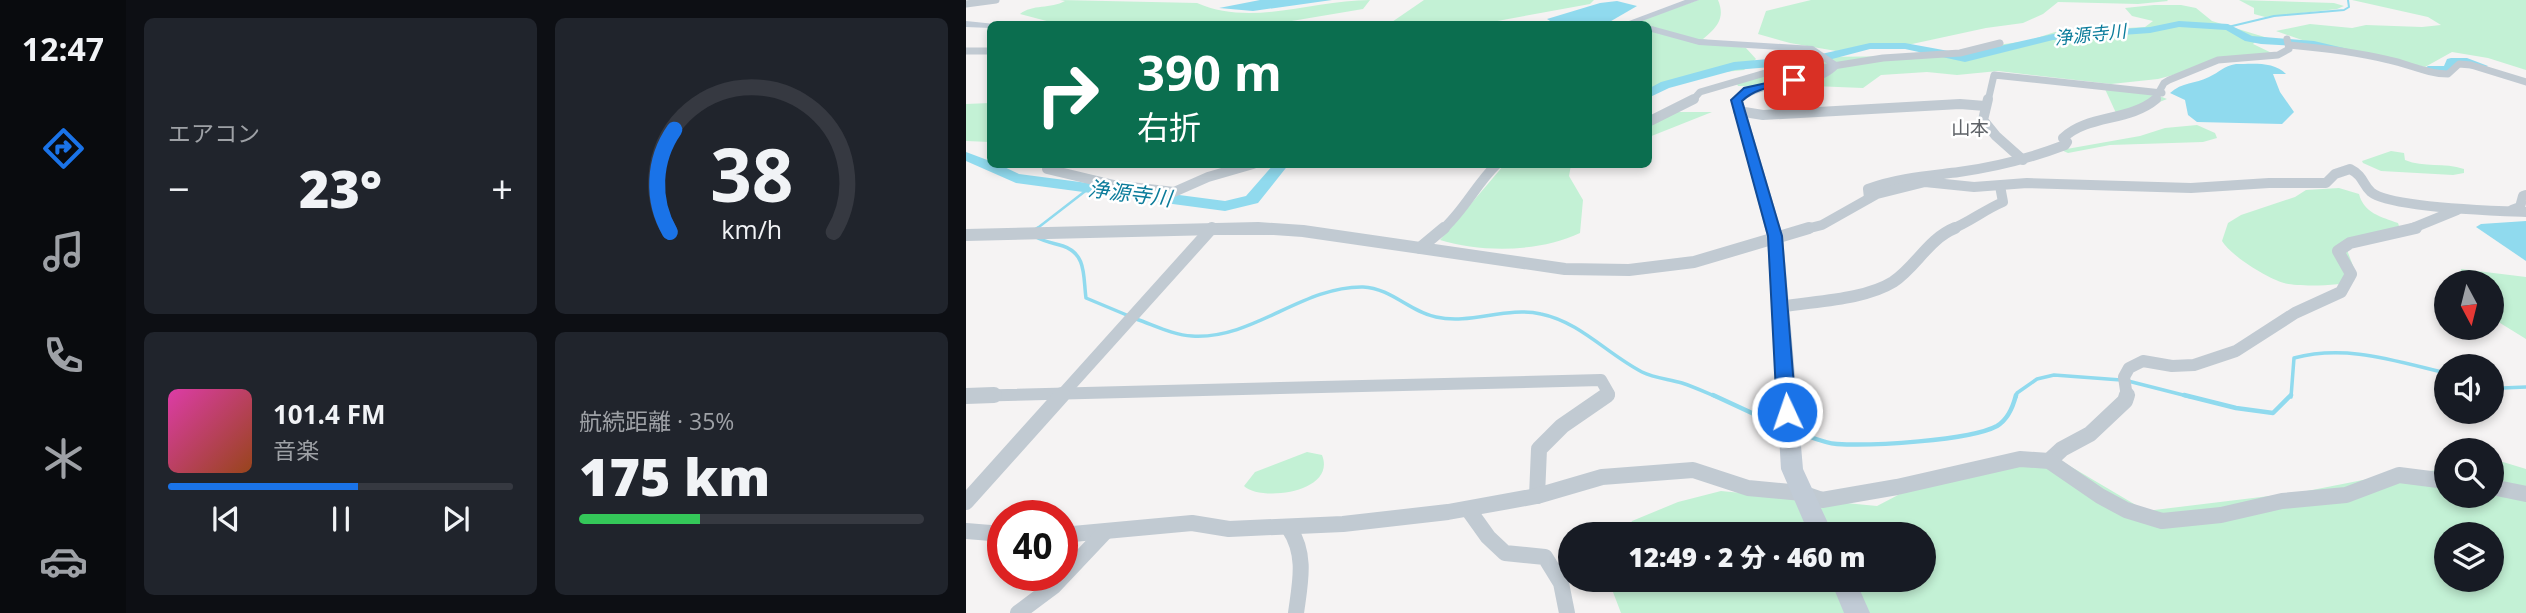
<!DOCTYPE html>
<html lang="ja">
<meta charset="utf-8">
<style>
:root{--surface:#171b24;--page:#20242c;--text:#f1f3f6;--muted:#9ea1a6;--line:#363941;--accent:#1a73e8}
body{margin:0;font-family:"Open Sans","Noto Sans JP",sans-serif;background:var(--page);color:var(--text);height:100vh;display:flex;flex-direction:column;font-size:26px;white-space:nowrap}
*{box-sizing:border-box;margin:0}
p{font-size:23px;color:var(--muted)}
.icon{flex:none;width:38px;height:38px;fill:none;stroke:currentColor;stroke-width:2;stroke-linecap:round;stroke-linejoin:round}
.map{position:relative;flex:1;overflow:hidden}
.side{display:flex;flex-direction:column;gap:18px;padding:18px;background:#0d0f14;width:840px}
.side>*{flex:none}
.banner{position:absolute;left:21px;top:21px;width:665px;height:147px;border-radius:10px;box-shadow:0 4px 10px #0003;background:#0b6e4f;color:#fff;overflow:hidden}
.needle{width:46px;rotate:173deg}
.fabs{position:absolute;left:1468px;top:270px;display:grid;gap:14px}
.fabs a{display:grid;place-items:center;width:70px;height:70px;border-radius:50%;background:var(--surface);box-shadow:0 4px 10px #0003;font-size:35px}
.speed{position:absolute;left:21px;top:500px;display:flex;gap:14px;font-size:35px;font-weight:700;text-align:center}
.speed>*{display:grid;place-content:center;width:91px;height:91px;border-radius:50%;background:var(--surface);box-shadow:0 4px 10px #0003;line-height:1}
.speed .limit{border:10px solid #d22;background:#fff;color:#111}
.pin{position:absolute;display:grid;place-items:center;width:60px;height:60px;color:#fff;margin:-30px;border-radius:14px;box-shadow:0 4px 10px #0006}
.me{position:absolute;width:77px;margin:-38px;rotate:357deg;stroke-linejoin:round;filter:drop-shadow(0 0 5px #0008)}
.turn{display:flex;align-items:center;gap:24px;height:147px;padding:0 35px;font-size:32px}
.turn .icon{width:91px;height:91px;stroke-width:2.5}
.turn b{display:block;font-size:49px;line-height:60px}
.big{font-size:52px;font-weight:800;line-height:1.1}
.side .card{flex:1;display:flex;flex-direction:column;justify-content:center;gap:10px;min-width:0;padding:0 24px;border-radius:10px;background:var(--page)}
.side .dial{align-items:center;gap:0}
.dial svg{height:182px;overflow:visible;fill:none;stroke:var(--line);stroke-width:7;stroke-linecap:round;text-anchor:middle}
.dial text{fill:var(--text);stroke:none}
.song{display:flex;align-items:center;gap:21px}
.cover{width:84px;height:84px;border-radius:10px;background:linear-gradient(135deg,hsl(320 70% 55%),hsl(20 70% 35%))}
.played{height:7px;border-radius:4px;background:linear-gradient(90deg,var(--accent) 55%,var(--line) 55%)}
.keys{display:flex;justify-content:space-around;direction:ltr}
.heat{display:flex;justify-content:space-between;align-items:center;font-size:38px;direction:ltr}
.charge{height:10px;border-radius:5px;background:linear-gradient(90deg,#34c759 35%,var(--line) 0)}
.side .tiles{flex:1;display:grid;gap:18px;grid-template-columns:repeat(2,1fr)}
.trip{position:absolute;left:592px;top:522px;width:378px;height:70px;border-radius:35px;background:var(--surface);box-shadow:0 4px 10px #0003;font-weight:800;line-height:70px;text-align:center}
main{display:flex;flex:1;min-height:0}
.tab-bar{display:flex;flex-direction:column;width:126px;justify-content:space-around;align-items:center;background:#090b0e;color:var(--muted)}
.tab-bar .icon{width:49px;height:49px}
.tab-bar .selected{color:var(--accent)}
.tab-bar b{font-size:32px;color:var(--text)}
.map>svg:first-child{display:block}
.green{fill:#c3f1d5;fill-rule:evenodd}
.water{fill:#90daee}
.lines{fill:none;stroke-linecap:round;stroke-linejoin:round}
.stream-far3{stroke:#90daee;stroke-width:2}
.stream-far2{stroke:#90daee;stroke-width:2.5}
.stream-far1{stroke:#90daee;stroke-width:3.5}
.stream{stroke:#90daee;stroke-width:4.5}
.river{fill:#90daee;fill-rule:evenodd}
.street-far3{stroke:#c1cad2;stroke-width:7}
.street-far2{stroke:#c1cad2;stroke-width:10}
.street-far1{stroke:#c1cad2;stroke-width:12}
.street{stroke:#c1cad2;stroke-width:16}
.secondary{fill:#c1cbd6;fill-rule:evenodd}
.route{fill:#1a73e8;stroke:#114b97;stroke-width:2}
.labels{text-anchor:middle;dominant-baseline:central;stroke-width:5;stroke-linejoin:round;paint-order:stroke}
.far-water-label{font-size:18px;font-style:italic;fill:#0c7c9b;stroke:#fff}
.far-quarter-label{font-size:19px;fill:#5f6368;stroke:#fff}
.water-label{font-size:21px;font-style:italic;fill:#0c7c9b;stroke:#fff}
</style>
<main>
<nav class="tab-bar">
<b>12:47</b>
<svg class="icon selected" aria-label="directions" viewBox="0 0 24 24"><path d="M12 3l9 9-9 9-9-9zM9 14v-3h6M13 9l2 2-2 2"/></svg>
<svg class="icon" aria-label="music" viewBox="0 0 24 24"><path d="M9 18V5l10-2v13"/><circle cx="6" cy="18" r="3"/><circle cx="16" cy="16" r="3"/></svg>
<svg class="icon" aria-label="phone" viewBox="0 0 24 24"><path d="M5 4h4l2 5-3 2q2 4 5 5l2-3 5 2v4C11 20 4 13 5 4z"/></svg>
<svg class="icon" aria-label="climate" viewBox="0 0 24 24"><path d="M12 3v18M4 7l16 10M4 17L20 7"/></svg>
<svg class="icon" aria-label="car" viewBox="0 0 24 24"><path d="M5 17H2v-5l4-1 3-4h7l3 4 3 1v5h-3M9 17h6M6 11h13"/><circle cx="7" cy="17" r="2"/><circle cx="17" cy="17" r="2"/></svg>
</nav>
<section class="side">
<div class="tiles">
<div class="card"><p>エアコン</p>
<div class="heat"><a>−</a><b class="big">23°</b><a>+</a></div>
</div>
<div class="card dial"><svg viewBox="0 0 100 80">
<path d="M14 69A42 42 0 1 1 86 69"/>
<path d="M14 69A42 42 0 0 1 16 24" stroke="#1a73e8"/>
<text x="50" y="56" font-size="32" font-weight="700">38</text>
<text x="50" y="72" font-size="11">km/h</text>
</svg></div>
<div class="card">
<div class="song"><i class="cover"></i><div><b>101.4 FM</b><p>音楽</p></div></div>
<div class="played"></div>
<div class="keys"><svg class="icon" aria-label="previous" viewBox="0 0 24 24"><path d="M18 5L8 12l10 7zM5 5v14"/></svg><svg class="icon" aria-label="pause" viewBox="0 0 24 24"><path d="M8 5v14M16 5v14"/></svg><svg class="icon" aria-label="next" viewBox="0 0 24 24"><path d="M6 5l10 7-10 7zM19 5v14"/></svg></div>
</div>
<div class="card"><p>航続距離 · 35%</p><b class="big">175 km</b><div class="charge"></div></div>
</div>
</section>
<div class="map">
<svg width="1560" height="613" viewBox="0 0 1560 613">
<rect width="100%" height="100%" fill="#f5f3f3"/>
<g class="green">
<path d="M 94,0 L 231,3 C 286,27 347,0 404,0 L 397,9 L 308,24 L 92,24 L 54,14 C 66,4 85,9 99,1 Z"/>
<path d="M 458,0 L 628,0 L 624,4 L 515,24 L 423,24 Z"/>
<path d="M 732,0 L 752,0 C 760,19 750,28 737,39 L 780,48 L 790,59 L 778,70 L 719,76 L 687,91 L 683,96 L 682,24 L 674,24 L 676,20 Z"/>
<path d="M 845,0 L 1201,0 L 1202,1 L 1172,4 L 1092,2 L 1077,14 L 1057,23 L 1020,28 L 946,44 L 870,51 L 824,43 L 792,34 L 800,11 Z"/>
<path d="M 1273,0 L 1368,3 L 1378,6 L 1371,9 L 1299,17 L 1288,14 L 1288,8 Z"/>
<path d="M 1386,0 L 1560,0 L 1560,70 L 1522,58 L 1486,52 L 1459,67 L 1342,42 L 1310,31 L 1344,24 L 1386,28 L 1400,25 L 1456,27 L 1475,25 L 1462,17 Z"/>
<path d="M 1188,5 L 1215,5 L 1230,8 L 1246,21 L 1305,39 L 1291,40 L 1287,44 L 1310,55 L 1271,58 L 1192,79 L 1145,84 L 1032,71 L 991,75 L 961,72 L 915,75 L 897,88 L 847,86 L 820,92 L 803,91 L 800,87 L 772,86 L 769,80 L 801,70 L 808,64 L 847,57 L 949,56 L 1061,41 L 1089,32 L 1179,27 L 1187,21 L 1166,16 L 1159,8 Z"/>
<path d="M 1139,89 L 1191,95 L 1201,99 L 1166,113 L 1150,113 Z"/>
<path d="M 24,103 L 24,142 L 0,141 L 0,104 Z"/>
<path d="M 706,112 L 746,112 L 683,137 L 682,121 Z"/>
<path d="M 1231,125 L 1249,133 L 1251,138 L 1237,142 L 1144,145 L 1102,153 L 1095,150 L 1174,136 L 1199,128 Z"/>
<path d="M 1425,151 L 1438,153 L 1439,160 C 1458,168 1478,162 1498,169 L 1498,173 L 1487,175 L 1415,171 L 1397,163 L 1396,161 Z"/>
<path d="M 538,165 L 605,165 L 603,176 L 617,200 L 614,233 C 574,252 517,253 474,240 Z"/>
<path d="M 1373,188 L 1393,194 C 1398,213 1415,217 1432,223 L 1436,235 L 1396,241 L 1381,250 L 1389,271 L 1388,281 C 1377,286 1330,287 1318,283 C 1301,278 1265,256 1256,241 L 1262,223 L 1275,215 L 1329,197 L 1340,190 Z"/>
<path d="M 1495,269 L 1560,277 L 1560,339 L 1526,318 L 1526,282 L 1494,282 Z"/>
<path d="M 341,452 L 356,455 C 371,493 294,502 278,486 L 289,472 Z"/>
<path d="M 1097,462 L 1180,511 L 1336,492 L 1407,478 L 1480,469 L 1480,495 L 1526,495 L 1526,463 L 1537,462 L 1560,469 L 1560,613 L 655,613 L 642,579 L 957,579 L 957,534 L 659,534 L 666,521 L 712,502 L 755,491 L 911,506 L 959,481 L 1005,466 ZM 1480,534 L 1526,534 L 1526,579 L 1480,579 Z"/>
</g>
<g class="water">
<path d="M 294,0 L 366,0 L 287,11 L 253,8 Z"/>
<path d="M 651,1 L 671,6 L 640,24 L 589,24 L 581,19 L 634,3 Z"/>
<path d="M 1270,64 C 1286,64 1308,61 1320,74 L 1307,74 L 1314,92 L 1328,112 L 1316,124 L 1231,122 L 1222,115 L 1219,100 L 1204,93 C 1216,82 1229,84 1243,77 C 1254,72 1257,66 1270,64 Z"/>
<path d="M 1560,221 L 1560,261 L 1510,227 L 1515,224 Z"/>
</g>
<g class="lines">
<path class="stream-far3" d="M 1262,27 L 1308,16 L 1378,10 L 1383,7 L 1382,0"/>
<path class="stream-far2" d="M 69,230 L 122,189"/>
<g class="stream-far1">
<path d="M 69,230 L 72,228"/>
<path d="M 70,237 C 79,242 87,243 97,246 C 121,254 117,277 120,298 L 163,316"/>
<path d="M 170,319 C 188,325 207,335 226,336 C 287,340 336,286 397,287 C 425,288 444,312 470,317 C 505,325 540,306 575,314 C 614,322 641,354 676,372 C 688,378 702,379 716,383 C 728,387 739,392 751,397"/>
<path d="M 1162,381 L 1225,397"/>
<path d="M 1526,385 L 1536,388 L 1560,387"/>
<path d="M 1050,397 L 1051,393 L 1071,379 L 1088,375 L 1155,380"/>
<path d="M 1325,397 L 1328,358 C 1380,344 1429,361 1480,373"/>
</g>
<g class="stream">
<path d="M 747,395 L 816,427"/>
<path d="M 1218,395 L 1270,408 L 1307,413 L 1325,395"/>
<path d="M 830,432 C 843,436 857,443 871,444 C 904,446 1003,441 1031,426 C 1041,420 1047,407 1050,395"/>
</g>
<g class="river">
<path d="M 1213,21 L 1262,24 L 1286,36 L 1348,41 L 1382,49 L 1376,52 L 1348,47 L 1295,44 L 1279,41 L 1260,30 L 1213,27 L 1184,33 L 1087,40 L 999,62 L 939,49 L 904,49 L 851,63 L 769,70 L 703,88 L 682,98 L 682,89 L 695,82 L 768,62 L 851,55 L 904,43 L 939,43 L 999,54 L 1087,34 L 1184,27 Z"/>
<path d="M 1485,58 L 1501,58 L 1522,66 L 1516,70 L 1490,66 L 1487,73 C 1478,75 1463,76 1456,70 L 1462,66 L 1478,66 L 1481,59 Z"/>
<path d="M 0,152 L 24,161 L 24,164 L 32,164 L 53,174 L 259,201 L 280,196 L 308,164 L 323,164 L 292,203 L 259,211 L 50,183 L 0,161 Z"/>
</g>
<g class="street-far3">
<path d="M 0,4 L 30,0"/>
<path d="M 1323,45 C 1357,48 1390,52 1423,60 C 1443,64 1461,74 1482,74 L 1493,64 L 1505,65 L 1560,82"/>
<path d="M 0,51 L 24,51"/>
<path d="M 726,101 L 734,92 L 806,71 L 842,70 L 917,58 L 994,53 L 1034,43"/>
<path d="M 1022,101 L 1028,75 L 1196,93"/>
<path d="M 1188,101 L 1198,83 L 1203,80 L 1252,60 L 1312,55 L 1323,49 L 1321,39"/>
</g>
<g class="street-far2">
<path d="M 1022,99 L 1017,120 L 1030,136 L 1057,160"/>
<path d="M 772,111 L 797,115 L 994,104 L 1019,106"/>
<path d="M 682,122 L 728,99"/>
<path d="M 81,169 L 148,185 L 208,192 L 242,177 L 287,164"/>
<path d="M 903,198 L 902,189 C 932,178 962,176 993,172 C 1029,167 1065,158 1099,145 L 1101,142 L 1097,138 C 1122,114 1163,122 1190,99"/>
<path d="M 1546,210 L 1554,207 L 1557,196 L 1560,195"/>
<path d="M 221,230 L 318,230"/>
<path d="M 476,230 C 498,211 510,184 531,164"/>
<path d="M 836,230 L 856,225 L 911,194 L 959,182 L 1008,187 L 1061,183 L 1225,188 L 1303,183 L 1360,183 L 1369,174 L 1384,169 C 1398,176 1396,184 1405,192 C 1424,208 1532,211 1560,212"/>
<path d="M 984,230 C 1004,222 1018,210 1037,202 L 1034,186"/>
<path d="M 1442,230 L 1491,210"/>
</g>
<g class="street-far1">
<path d="M 0,235 L 292,228 L 337,231 L 599,269 L 663,270 L 728,262 L 843,228"/>
<path d="M 454,248 L 478,228"/>
<path d="M 814,307 C 848,301 898,300 927,282 C 950,267 962,239 989,228"/>
<path d="M 0,396 L 635,380 L 643,394 L 639,397"/>
<path d="M 94,397 L 246,228"/>
<path d="M 1161,397 L 1158,377 L 1163,368 L 1177,361 L 1206,366 L 1228,365 L 1270,351 L 1329,313 L 1375,292 L 1385,274 L 1372,251 L 1384,243 L 1450,228"/>
</g>
<g class="street">
<path d="M 0,396 L 28,395"/>
<path d="M 1083,461 L 1096,449 L 1124,434 L 1159,401 L 1161,395"/>
<path d="M 1526,487 L 1560,494"/>
<path d="M 571,496 L 573,449 L 596,426 L 641,395"/>
<path d="M 0,502 L 96,395"/>
<path d="M 502,509 L 522,537 L 539,553 L 579,557 L 595,583 L 601,613"/>
<path d="M 323,528 C 341,555 334,583 330,613"/>
<path d="M 0,531 L 37,534"/>
<path d="M 96,535 L 226,523 L 263,529 L 377,524 L 482,512 L 571,496 L 636,477 L 727,470 L 782,488 L 836,493 L 856,500 L 931,487 L 1054,459 L 1083,461 L 1134,496 L 1160,510 L 1196,521 L 1255,515 L 1316,501 L 1380,495 L 1433,475 L 1480,481"/>
<path d="M 52,613 L 88,586 L 139,532"/>
</g>
<g class="secondary">
<path d="M 719,0 L 733,0 L 668,24 L 655,24 Z"/>
<path d="M 0,21 L 29,24 L 24,24 L 24,28 L 0,27 Z"/>
<path d="M 682,25 L 733,39 L 847,46 L 875,65 C 852,94 806,79 777,101 L 817,236 L 837,469 L 867,534 L 843,534 L 815,469 L 801,236 L 765,100 C 792,71 840,89 863,65 L 844,52 L 733,45 L 682,31 Z"/>
<path d="M 864,579 L 889,579 L 904,613 L 878,613 Z"/>
</g>
</g>
<path class="route" d="M 828,77 L 831,78 L 831,82 C 811,87 792,86 776,101 L 816,236 L 830,412 L 827,417 L 814,417 L 811,412 L 802,236 L 765,100 L 778,88 Z"/>
<g class="labels">
<g class="far-water-label">
<text transform="translate(1124 34) rotate(-6)">浄源寺川</text>
</g>
<g class="far-quarter-label">
<text x="1004" y="128">山本</text>
</g>
<g class="water-label">
<text transform="translate(164 193) rotate(7)">浄源寺川</text>
</g>
</g>
</svg>
<div class="fabs">
<a><svg class="needle" viewBox="-14 -14 28 28"><path d="M0-13l5 13h-10z" fill="#e53935"/><path d="M0 13l5-13h-10z" fill="#9ea1a6"/></svg></a>
<a><svg class="icon" aria-label="sound" viewBox="0 0 24 24"><path d="M4 9h4l5-4v14l-5-4H4zM17 9q2 3 0 6"/></svg></a>
<a><svg class="icon" aria-label="search" viewBox="0 0 24 24"><circle cx="10" cy="10" r="6"/><path d="M15 15l6 6"/></svg></a>
<a><svg class="icon" aria-label="layers" viewBox="0 0 24 24"><path d="M12 4l9 5-9 5-9-5zM3 14l9 5 9-5"/></svg></a>
</div>
<div class="speed"><div class="limit">40</div></div>
<div class="pin" style="left:828px;top:80px;background:#d93025"><svg class="icon" aria-label="arrive" viewBox="0 0 24 24"><path d="M6 21V4h12l-3 4 3 4H6"/></svg></div>
<svg class="me" style="left:821px;top:412px" viewBox="-20 -20 40 40"><circle r="17" fill="#1a73e8" stroke="#fff" stroke-width="3"/><path d="M0-11L8 9 0 5-8 9z" fill="#fff"/></svg>
<div class="trip">12:49 · 2 分 · 460 m</div>
<div class="banner">
<div class="turn"><svg class="icon" aria-label="right" viewBox="0 0 24 24"><path d="M7 20v-9h11M14 6l5 5-5 5"/></svg><div><b>390 m</b>右折</div></div>
</div>
</div>
</main>
